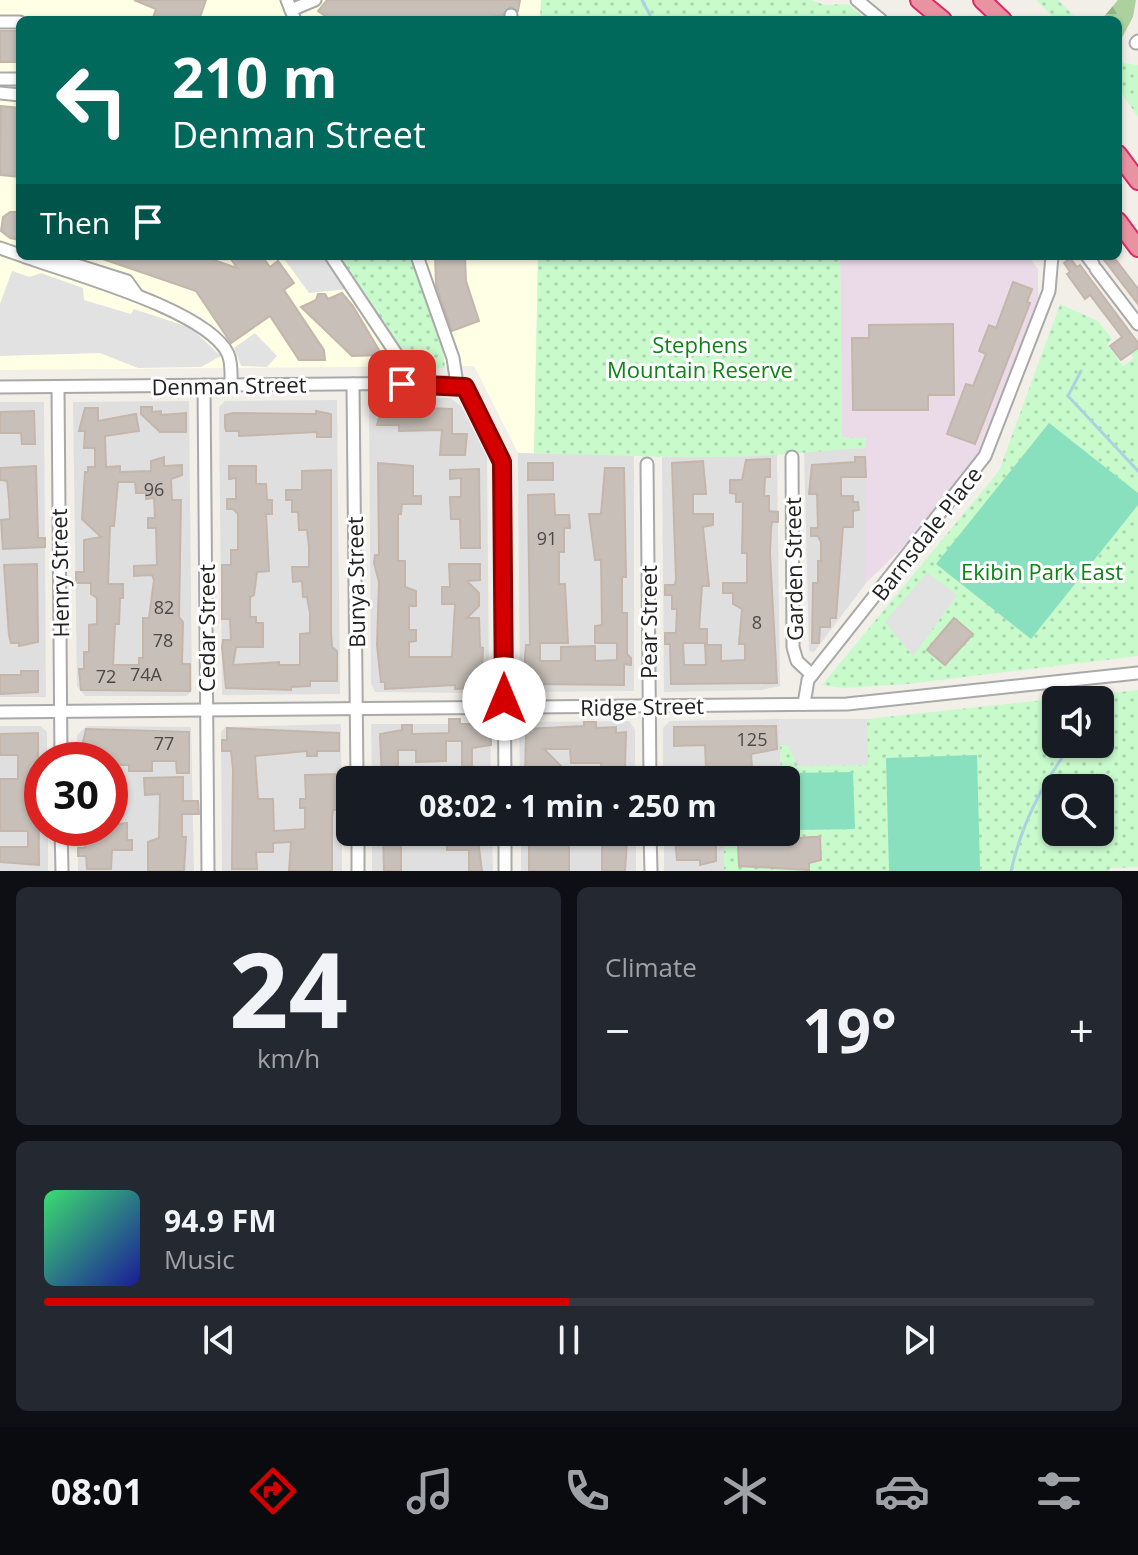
<!DOCTYPE html>
<meta charset="utf-8">
<style>
:root{--surface:#171b24;--page:#242831;--text:#f1f3f6;--muted:#9ea1a6;--line:#363941;--accent:#d40000}
body{margin:0;font-family:"Open Sans",sans-serif;background:var(--page);color:var(--text);height:100vh;display:flex;flex-direction:column;font-size:30px;white-space:nowrap}
*{box-sizing:border-box;margin:0}
p{font-size:26px;color:var(--muted)}
.icon{flex:none;width:44px;height:44px;fill:none;stroke:currentColor;stroke-width:2;stroke-linecap:round;stroke-linejoin:round}
.map{position:relative;height:871px;overflow:hidden}
.panel{display:flex;flex-direction:column;gap:16px;padding:16px;background:#0d0f14;flex:1}
.panel>*{flex:none}
.guide{position:absolute;left:16px;top:16px;width:1106px;height:244px;border-radius:12px;box-shadow:0 2px 6px #0004;background:#00695c;color:#fff;overflow:hidden}
.controls{position:absolute;left:1042px;top:686px;display:grid;gap:16px}
.controls a{display:grid;place-items:center;width:72px;height:72px;border-radius:12px;background:var(--surface);box-shadow:0 2px 6px #0004;font-size:40px}
.speed{position:absolute;left:24px;top:742px;display:flex;gap:16px;font-size:40px;font-weight:700;text-align:center}
.speed>*{display:grid;place-content:center;width:104px;height:104px;border-radius:50%;background:var(--surface);box-shadow:0 2px 6px #0004;line-height:1}
.speed .limit{border:12px solid #d22;background:#fff;color:#111}
.pin{position:absolute;display:grid;place-items:center;width:68px;height:68px;color:#fff;margin:-34px;border-radius:16px;box-shadow:0 4px 12px #0006}
.me{position:absolute;width:88px;margin:-44px;rotate:0deg;stroke-linejoin:round;filter:drop-shadow(0 0 6px #0008)}
.turn{display:flex;align-items:center;gap:28px;height:168px;padding:0 24px;font-size:36px}
.turn .icon{width:104px;height:104px;stroke-width:2.5}
.turn b{display:block;font-size:56px;line-height:68px}
.then{display:flex;align-items:center;height:76px;padding:0 24px;background:#0003;gap:16px;font-size:30px}
.big{font-size:60px;font-weight:700;line-height:1.1}
.panel .card{flex:1;display:flex;flex-direction:column;justify-content:center;gap:12px;min-width:0;padding:0 28px;border-radius:12px;background:var(--page)}
.panel .dial{align-items:center;gap:0}
.dial b{font-size:104px;line-height:1}
.song{display:flex;align-items:center;gap:24px}
.cover{width:96px;height:96px;border-radius:12px;background:linear-gradient(135deg,hsl(140 70% 55%),hsl(240 70% 35%))}
.played{height:8px;border-radius:4px;background:linear-gradient(90deg,var(--accent) 50%,var(--line) 50%)}
.keys{display:flex;justify-content:space-around;direction:ltr}
.heat{display:flex;justify-content:space-between;align-items:center;font-size:44px;direction:ltr}
.panel .tiles{flex:1;display:grid;gap:16px;grid-template-columns:1fr 1fr}
.card:last-child{grid-column:span 2}
.trip{position:absolute;left:336px;top:766px;width:464px;height:80px;border-radius:12px;background:var(--surface);box-shadow:0 2px 6px #0004;font-weight:700;line-height:80px;text-align:center}
.tab-bar{display:flex;height:128px;justify-content:space-around;align-items:center;background:#090b0e;color:var(--muted)}
.tab-bar .icon{width:56px;height:56px}
.tab-bar .current{color:var(--accent)}
.tab-bar b{font-size:36px;color:var(--text)}
.map>svg:first-child{display:block}
.residential{fill:#e0dfdf}
.industrial{fill:#ebdbe8}
.education{fill:#ffffe5}
.forest{fill:url(#forest-firs)}
.park{fill:url(#park-dots);fill-rule:evenodd}
.pitch{fill:#88e0be}
.parking{fill:#e2e2e2}
.lines{fill:none;stroke-linecap:round;stroke-linejoin:round}
.stream{stroke:#aad3df;stroke-width:3}
.building{fill:#c7bfb8;stroke:#c4b6ab;stroke-width:2;fill-rule:evenodd}
.minor-casing{stroke:#a9a9a9;stroke-width:15}
.highway-casing{stroke:#dc2a67;stroke-width:20}
.minor{stroke:#fff;stroke-width:11}
.highway{stroke:#e892a2;stroke-width:16}
.route-casing{stroke:#8a0000;stroke-width:20}
.route{stroke:#d40000;stroke-width:14}
.labels{text-anchor:middle;dominant-baseline:central;stroke-width:6;stroke-linejoin:round;paint-order:stroke}
.number-label{font-size:18px;fill:#4b4948}
.park-label{font-size:22px;fill:#0c8416;stroke:#fff}
.street-label{font-size:22px;fill:#222;stroke:#fff}
</style>
<div class="map">
<svg width="1138" height="871" viewBox="0 0 1138 871">
<defs>
<pattern id="forest-firs" width="22" height="20" patternUnits="userSpaceOnUse" patternTransform="scale(2)"><rect width="22" height="20" fill="#add19e"/><path d="M5 1l3.5 6h-7zM16 11l3.5 6h-7z" fill="#95b388"/></pattern>
<pattern id="park-dots" width="8" height="8" patternUnits="userSpaceOnUse" patternTransform="scale(2)"><rect width="8" height="8" fill="#c8facc"/><path d="M2 2h.1M6 6h.1" fill="none" stroke="#acd6af" stroke-width="1.8" stroke-linecap="round"/></pattern>
</defs>
<rect width="100%" height="100%" fill="#f2efe9"/>
<g class="residential">
<path d="M 450,398 L 461,406 L 487,457 L 489,683 L 479,693 L 375,692 L 371,683 L 369,405 L 375,399 Z"/>
<path d="M 337,400 L 340,694 L 222,695 L 219,407 L 225,401 Z"/>
<path d="M 189,401 L 192,691 L 186,696 L 85,696 L 77,686 L 73,402 Z"/>
<path d="M 0,402 L 44,402 L 46,697 L 0,697 Z"/>
<path d="M 866,448 L 866,583 L 814,652 L 809,651 L 804,450 Z"/>
<path d="M 518,453 L 634,455 L 634,691 L 520,692 Z"/>
<path d="M 777,455 L 780,686 L 761,690 L 664,692 L 662,457 Z"/>
<path d="M 779,719 L 781,770 L 723,771 L 723,780 L 663,780 L 663,728 L 670,721 Z"/>
<path d="M 629,721 L 635,730 L 635,780 L 520,780 L 519,730 L 526,722 Z"/>
<path d="M 341,724 L 342,871 L 222,871 L 221,732 L 225,727 Z"/>
<path d="M 371,724 L 490,724 L 491,780 L 372,780 Z"/>
<path d="M 0,726 L 40,726 L 47,732 L 47,760 L 42,760 L 42,828 L 48,828 L 48,871 L 0,871 Z"/>
<path d="M 87,726 L 191,727 L 194,871 L 78,871 L 78,828 L 110,828 L 110,760 L 77,760 L 77,735 Z"/>
<path d="M 372,832 L 492,832 L 493,871 L 372,871 Z"/>
<rect x="521" y="832" width="115" height="39"/>
<rect x="664" y="832" width="60" height="39"/>
</g>
<path class="industrial" d="M 840,256 L 1021,256 L 1029,257 L 1038,269 L 1038,298 L 981,449 L 905,545 L 866,583 L 866,438 L 842,438 Z"/>
<path class="education" d="M 0,0 L 541,0 L 540,20 L 20,20 L 20,256 L 538,256 L 534,453 L 518,453 L 474,366 L 0,370 Z"/>
<path class="forest" d="M 1118,0 L 1136,0 L 1133,17 L 1118,45 L 1118,20 L 1101,20 Z"/>
<g class="park">
<path d="M 541,0 L 811,0 L 825,5 L 848,4 L 867,20 L 540,20 Z"/>
<path d="M 1036,0 L 1058,0 L 1078,20 L 1056,20 Z"/>
<path d="M 1118,56 L 1124,63 L 1138,65 L 1138,117 L 1118,88 Z"/>
<path d="M 338,256 L 411,256 L 443,348 L 445,368 L 406,368 L 404,357 Z"/>
<path d="M 538,256 L 840,256 L 842,437 L 866,438 L 866,448 C 835,449 805,453 774,455 C 695,460 614,455 534,453 Z"/>
<path d="M 1060,304 L 1098,321 L 1112,339 L 1107,344 L 1123,366 L 1134,358 L 1131,354 L 1138,348 L 1138,656 L 907,684 L 844,688 L 822,685 L 999,471 Z"/>
<path d="M 1138,690 L 1138,867 L 1110,868 L 1110,871 L 724,871 L 724,832 L 786,832 L 786,780 L 723,780 L 723,771 L 781,770 L 779,719 L 867,719 ZM 1056,700 L 1100,700 L 1100,744 L 1056,744 ZM 1056,788 L 1100,788 L 1100,832 L 1056,832 Z"/>
</g>
<g class="pitch">
<path d="M 1049,423 L 1138,493 L 1138,505 L 1031,639 L 936,564 Z"/>
<path d="M 977,755 L 980,871 L 889,871 L 886,758 Z"/>
<path d="M 853,772 L 855,829 L 797,830 L 795,773 Z"/>
<path d="M 788,774 L 789,830 L 786,780 L 731,780 L 731,775 Z"/>
</g>
<g class="parking">
<path d="M 282,256 L 326,256 L 348,289 L 309,293 Z"/>
<path d="M 12,271 L 30,277 L 41,273 L 83,288 L 84,300 L 131,314 L 134,309 L 191,328 L 221,356 L 201,367 L 138,368 L 100,353 L 0,356 L 0,304 Z"/>
<path d="M 255,333 L 277,356 L 267,367 L 241,366 L 234,348 Z"/>
<path d="M 927,573 L 957,595 L 913,656 L 885,622 Z"/>
<path d="M 779,719 L 867,719 L 868,765 L 798,766 L 788,745 L 780,745 Z"/>
</g>
<g class="lines">
<g class="stream">
<path d="M 642,0 L 650,15"/>
<path d="M 1081,371 L 1068,396 L 1138,471"/>
<path d="M 1011,871 C 1022,823 1042,784 1072,744"/>
</g>
</g>
<g class="building">
<path d="M 134,0 L 206,0 L 199,20 L 179,17 L 178,20 L 152,20 L 156,9 Z"/>
<path d="M 327,0 L 520,0 L 518,11 L 510,7 L 503,15 L 476,20 L 331,20 L 318,11 Z"/>
<rect x="0" y="31" width="20" height="31"/>
<path d="M 1,106 L 20,108 L 20,177 L 0,175 Z"/>
<path d="M 10,212 L 20,212 L 20,240 L 10,238 L 1,231 L 3,217 Z"/>
<path d="M 94,256 L 202,256 L 237,268 L 229,256 L 262,256 L 270,267 L 278,261 L 294,283 L 284,290 L 324,350 L 325,360 L 299,360 L 270,316 L 231,343 L 196,291 Z"/>
<path d="M 435,256 L 465,256 L 466,281 L 479,321 L 452,331 L 436,285 Z"/>
<path d="M 1101,256 L 1113,256 L 1138,289 L 1138,304 Z"/>
<path d="M 1070,258 L 1077,267 L 1080,265 L 1138,343 L 1138,348 L 1121,360 L 1110,346 L 1122,337 L 1090,295 L 1085,299 L 1067,274 L 1070,272 L 1064,263 Z"/>
<path d="M 1013,282 L 1032,289 L 1027,302 L 1030,303 L 975,444 L 947,434 L 966,384 L 973,386 L 986,354 L 979,351 L 989,325 L 996,328 Z"/>
<path d="M 342,293 L 353,306 L 382,355 L 352,356 L 301,307 L 316,300 L 318,294 L 325,294 L 328,299 Z"/>
<path d="M 953,324 L 954,395 L 928,395 L 928,410 L 853,410 L 852,338 L 869,338 L 869,325 Z"/>
<path d="M 384,402 L 393,402 L 396,407 L 452,409 L 452,434 L 467,434 L 465,455 L 440,455 L 442,430 L 399,431 L 399,425 L 377,425 Z"/>
<path d="M 141,407 L 152,407 L 152,412 L 161,411 L 161,415 L 186,413 L 186,432 L 160,432 L 141,414 Z"/>
<path d="M 85,408 L 98,408 L 98,421 L 136,414 L 139,431 L 105,436 L 106,467 L 120,466 L 120,472 L 151,471 L 151,461 L 164,457 L 164,466 L 182,465 L 182,475 L 171,479 L 172,500 L 181,500 L 179,617 L 183,622 L 182,664 L 190,664 L 190,691 L 81,690 L 79,669 L 84,669 L 84,652 L 89,652 L 89,625 L 97,624 L 97,598 L 91,594 L 91,583 L 76,583 L 76,572 L 84,572 L 84,540 L 101,537 L 82,519 L 85,472 L 88,472 L 88,467 L 95,467 L 95,448 L 84,448 L 85,431 L 79,431 ZM 118,482 L 135,482 L 136,493 L 146,493 L 146,499 L 154,498 L 155,518 L 148,518 L 148,528 L 156,528 L 157,565 L 134,566 L 134,576 L 152,575 L 154,580 L 149,618 L 143,618 L 143,658 L 139,658 L 139,665 L 113,665 L 115,624 L 119,624 L 120,598 L 123,598 L 123,584 L 108,584 L 110,526 L 114,526 Z"/>
<path d="M 34,411 L 35,444 L 22,444 L 21,433 L 0,433 L 0,412 Z"/>
<path d="M 316,411 L 331,414 L 331,437 L 317,437 L 317,432 L 239,436 L 239,431 L 226,431 L 225,427 L 225,415 L 233,413 L 316,414 Z"/>
<path d="M 855,457 L 865,457 L 866,477 L 841,477 L 841,496 L 853,496 L 853,502 L 858,502 L 859,510 L 853,511 L 853,527 L 843,527 L 836,618 L 830,618 L 830,627 L 820,627 L 819,643 L 812,643 L 813,583 L 818,583 L 818,561 L 821,561 L 821,542 L 818,536 L 811,536 L 811,528 L 818,528 L 817,494 L 809,494 L 812,465 L 855,462 Z"/>
<path d="M 770,459 L 770,477 L 765,477 L 764,496 L 769,496 L 769,511 L 778,512 L 778,522 L 772,522 L 771,528 L 770,554 L 777,683 L 671,684 L 670,644 L 665,644 L 665,633 L 676,633 L 677,609 L 672,609 L 672,595 L 665,595 L 665,585 L 675,585 L 676,579 L 672,463 L 703,461 L 706,494 L 693,494 L 693,514 L 713,514 L 713,525 L 703,527 L 709,586 L 702,586 L 699,629 L 707,629 L 707,643 L 683,643 L 684,665 L 706,665 L 705,645 L 721,645 L 721,661 L 745,660 L 745,644 L 739,644 L 742,609 L 733,604 L 733,593 L 723,593 L 723,583 L 747,583 L 747,553 L 742,553 L 743,502 L 736,502 L 736,494 L 730,493 L 730,480 L 742,480 L 746,460 Z"/>
<path d="M 378,463 L 413,466 L 413,496 L 421,496 L 421,504 L 402,504 L 401,514 L 398,514 L 398,561 L 405,561 L 405,587 L 416,591 L 416,606 L 409,606 L 409,630 L 416,630 L 416,641 L 409,642 L 409,657 L 452,657 L 455,604 L 442,604 L 442,587 L 450,587 L 449,564 L 480,564 L 480,580 L 467,581 L 479,593 L 479,606 L 467,618 L 479,618 L 480,647 L 483,648 L 481,688 L 455,689 L 455,685 L 385,689 L 385,682 L 381,682 L 377,645 L 379,582 L 374,563 L 375,555 L 379,555 Z"/>
<rect x="528" y="463" width="25" height="17"/>
<path d="M 36,466 L 38,538 L 45,538 L 45,547 L 3,549 L 1,520 L 10,519 L 9,499 L 7,481 L 0,480 L 0,468 Z"/>
<path d="M 229,466 L 256,466 L 256,484 L 266,484 L 267,500 L 272,500 L 272,514 L 266,514 L 269,571 L 257,572 L 254,595 L 250,597 L 250,617 L 256,617 L 256,623 L 263,623 L 263,647 L 236,647 L 233,665 L 279,662 L 279,665 L 300,665 L 300,634 L 310,633 L 310,613 L 307,597 L 303,597 L 302,581 L 293,582 L 292,567 L 309,567 L 309,547 L 307,530 L 299,530 L 298,512 L 292,512 L 292,500 L 286,500 L 286,490 L 302,490 L 302,471 L 331,470 L 331,632 L 332,647 L 337,651 L 337,681 L 310,681 L 310,686 L 291,687 L 291,690 L 226,688 L 222,647 L 223,640 L 231,640 L 230,619 L 222,619 L 222,565 L 231,565 L 231,550 L 238,550 L 238,514 L 233,509 L 227,509 L 227,499 L 236,499 L 236,478 L 229,479 Z"/>
<path d="M 605,468 L 624,468 L 626,577 L 622,577 L 622,613 L 627,613 L 627,654 L 631,658 L 631,665 L 624,664 L 624,685 L 538,684 L 538,688 L 525,688 L 525,655 L 526,645 L 530,645 L 528,495 L 554,494 L 555,515 L 569,515 L 570,528 L 564,528 L 564,552 L 559,552 L 559,584 L 565,584 L 568,643 L 540,643 L 540,661 L 561,661 L 561,647 L 595,646 L 595,661 L 617,660 L 617,643 L 595,643 L 595,626 L 602,625 L 601,560 L 595,560 L 589,514 L 601,514 Z"/>
<path d="M 479,469 L 480,548 L 461,548 L 460,519 L 451,519 L 450,497 L 461,497 L 461,478 L 450,479 L 450,470 Z"/>
<path d="M 37,564 L 38,642 L 19,646 L 19,643 L 11,643 L 9,635 L 4,565 Z"/>
<path d="M 954,618 L 973,634 L 945,665 L 927,650 Z"/>
<path d="M 21,671 L 38,671 L 38,692 L 0,694 L 0,675 L 21,675 Z"/>
<path d="M 449,719 L 460,719 L 460,724 L 479,724 L 479,719 L 490,719 L 491,745 L 472,748 L 472,769 L 482,769 L 482,780 L 440,780 L 440,769 L 462,769 L 462,741 L 446,741 L 446,761 L 416,762 L 416,750 L 398,750 L 398,780 L 382,780 L 380,734 L 402,730 L 402,725 L 412,725 L 412,734 L 449,733 Z"/>
<path d="M 584,722 L 596,722 L 596,728 L 616,727 L 616,733 L 626,732 L 625,769 L 631,770 L 631,780 L 610,780 L 610,775 L 602,775 L 601,763 L 571,763 L 570,749 L 544,749 L 575,780 L 525,780 L 526,729 L 584,726 Z"/>
<path d="M 776,726 L 777,749 L 751,754 L 752,768 L 714,769 L 714,780 L 674,780 L 674,768 L 706,768 L 705,745 L 674,746 L 674,727 Z"/>
<path d="M 227,728 L 339,733 L 339,751 L 317,751 L 317,756 L 307,756 L 307,751 L 255,756 L 258,799 L 273,799 L 274,831 L 305,829 L 305,808 L 300,808 L 300,799 L 306,799 L 305,775 L 340,774 L 341,810 L 333,810 L 332,817 L 332,871 L 289,871 L 291,842 L 273,843 L 273,852 L 256,852 L 257,869 L 232,869 L 233,769 L 231,751 L 222,751 L 222,740 L 227,740 Z"/>
<path d="M 86,729 L 189,732 L 189,773 L 177,773 L 176,761 L 152,761 L 152,771 L 129,771 L 129,765 L 110,765 L 110,760 L 79,760 Z"/>
<path d="M 38,733 L 39,865 L 0,862 L 0,847 L 28,847 L 28,831 L 0,831 L 0,779 L 18,779 L 18,755 L 0,755 L 0,734 Z"/>
<path d="M 183,777 L 183,801 L 198,801 L 199,814 L 182,814 L 182,837 L 186,837 L 184,871 L 148,871 L 148,842 L 159,838 L 160,794 L 145,795 L 144,778 Z"/>
<path d="M 127,823 L 127,840 L 132,840 L 132,850 L 112,850 L 111,869 L 87,869 L 86,856 L 78,856 L 78,848 L 85,848 L 85,841 L 91,841 L 91,828 Z"/>
<path d="M 383,832 L 401,832 L 401,871 L 384,871 Z"/>
<path d="M 446,832 L 477,832 L 482,871 L 469,871 L 469,850 L 447,850 Z"/>
<rect x="529" y="832" width="40" height="39"/>
<path d="M 688,832 L 708,832 L 708,837 L 716,837 L 716,861 L 700,865 L 700,860 L 677,860 L 675,838 L 688,838 Z"/>
<path d="M 811,837 L 820,837 L 821,860 L 809,863 L 809,870 L 739,866 L 738,845 L 779,844 L 779,840 Z"/>
<path d="M 607,838 L 627,841 L 625,871 L 602,871 L 602,847 L 607,843 Z"/>
</g>
<g class="lines">
<defs>
<g id="minor">
<path d="M 287,0 L 295,20"/>
<path d="M 857,0 L 881,20"/>
<path d="M 291,10 L 315,0"/>
<path d="M 511,20 L 511,15"/>
<path d="M 0,22 L 20,22"/>
<path d="M 1136,43 L 1138,41"/>
<path d="M 0,79 L 20,79"/>
<path d="M 0,93 L 20,95"/>
<path d="M 0,248 L 20,255"/>
<path d="M 23,256 C 69,273 208,310 228,354 C 232,363 231,374 231,384"/>
<path d="M 48,256 L 127,281 L 137,295"/>
<path d="M 331,256 L 399,358 L 402,384"/>
<path d="M 417,256 L 453,358 L 457,384"/>
<path d="M 1087,256 L 1093,264"/>
<path d="M 1096,269 L 1138,324"/>
<path d="M 353,384 L 357,780"/>
<path d="M 204,385 L 208,871"/>
<path d="M 0,387 L 447,383 L 465,387 L 502,462 L 505,780"/>
<path d="M 58,387 L 61,760"/>
<path d="M 792,457 L 793,647 L 797,661 L 812,675"/>
<path d="M 647,464 L 650,780"/>
<path d="M 804,704 L 808,680 L 985,456 L 1049,291 L 1052,256"/>
<path d="M 0,712 L 847,704 L 1138,673"/>
<path d="M 61,828 L 62,871"/>
<path d="M 358,832 L 358,871"/>
<path d="M 505,832 L 505,871"/>
<path d="M 650,832 L 651,871"/>
</g>
<g id="highway">
<path d="M 919,0 L 943,20"/>
<path d="M 982,0 L 1003,20"/>
<path d="M 1118,154 L 1138,181"/>
<path d="M 1118,221 L 1138,248"/>
</g>
</defs>
<use href="#minor" class="minor-casing"/>
<use href="#highway" class="highway-casing"/>
<use href="#minor" class="minor"/>
<use href="#highway" class="highway"/>
</g>
<g class="lines">
<defs>
<path id="route" d="M 402,384 L 465,387 L 502,462 L 504,699"/>
</defs>
<use href="#route" class="route-casing"/>
<use href="#route" class="route"/>
</g>
<g class="labels">
<g class="number-label">
<text x="154" y="489">96</text>
<text x="547" y="538">91</text>
<text x="164" y="607">82</text>
<text x="757" y="622">8</text>
<text x="163" y="640">78</text>
<text x="146" y="674">74A</text>
<text x="106" y="676">72</text>
<text x="752" y="739">125</text>
<text x="164" y="743">77</text>
</g>
<g class="park-label">
<text x="700" y="344">Stephens<tspan x="700" dy="25">Mountain Reserve</tspan></text>
<text x="1042" y="571">Ekibin Park East</text>
</g>
<g class="street-label">
<text transform="translate(229 385) rotate(-1)">Denman Street</text>
<text transform="translate(926 533) rotate(-52)">Barnsdale Place</text>
<text transform="translate(793 569) rotate(-91)">Garden Street</text>
<text transform="translate(59 573) rotate(-91)">Henry Street</text>
<text transform="translate(355 582) rotate(-91)">Bunya Street</text>
<text transform="translate(648 622) rotate(-90)">Pear Street</text>
<text transform="translate(206 628) rotate(-90)">Cedar Street</text>
<text transform="translate(642 706) rotate(-1)">Ridge Street</text>
</g>
</g>
</svg>
<div class="controls">
<a><svg class="icon" aria-label="sound" viewBox="0 0 24 24"><path d="M4 9h4l5-4v14l-5-4H4zM17 9q2 3 0 6"/></svg></a>
<a><svg class="icon" aria-label="search" viewBox="0 0 24 24"><circle cx="10" cy="10" r="6"/><path d="M15 15l6 6"/></svg></a>
</div>
<div class="speed"><div class="limit">30</div></div>
<div class="pin" style="left:402px;top:384px;background:#d93025"><svg class="icon" aria-label="arrive" viewBox="0 0 24 24"><path d="M6 21V4h12l-3 4 3 4H6"/></svg></div>
<svg class="me" style="left:504px;top:699px" viewBox="-20 -20 40 40"><circle r="19" fill="#fff"/><path d="M0-13L10 11 0 6-10 11z" fill="#d40000"/></svg>
<div class="trip">08:02 · 1 min · 250 m</div>
<div class="guide">
<div class="turn"><svg class="icon" aria-label="left" viewBox="0 0 24 24"><path d="M17 20v-9H6M10 6l-5 5 5 5"/></svg><div><b>210 m</b>Denman Street</div></div>
<div class="then">Then<svg class="icon" aria-label="arrive" viewBox="0 0 24 24"><path d="M6 21V4h12l-3 4 3 4H6"/></svg></div>
</div>
</div>
<section class="panel">
<div class="tiles">
<div class="card dial"><b>24</b><p>km/h</p></div>
<div class="card"><p>Climate</p>
<div class="heat"><a>−</a><b class="big">19°</b><a>+</a></div>
</div>
<div class="card">
<div class="song"><i class="cover"></i><div><b>94.9 FM</b><p>Music</p></div></div>
<div class="played"></div>
<div class="keys"><svg class="icon" aria-label="previous" viewBox="0 0 24 24"><path d="M18 5L8 12l10 7zM5 5v14"/></svg><svg class="icon" aria-label="pause" viewBox="0 0 24 24"><path d="M8 5v14M16 5v14"/></svg><svg class="icon" aria-label="next" viewBox="0 0 24 24"><path d="M6 5l10 7-10 7zM19 5v14"/></svg></div>
</div>
</div>
</section>
<nav class="tab-bar">
<b>08:01</b>
<svg class="icon current" aria-label="directions" viewBox="0 0 24 24"><path d="M12 3l9 9-9 9-9-9zM9 14v-3h6M13 9l2 2-2 2"/></svg>
<svg class="icon" aria-label="music" viewBox="0 0 24 24"><path d="M9 18V5l10-2v13"/><circle cx="6" cy="18" r="3"/><circle cx="16" cy="16" r="3"/></svg>
<svg class="icon" aria-label="phone" viewBox="0 0 24 24"><path d="M5 4h4l2 5-3 2q2 4 5 5l2-3 5 2v4C11 20 4 13 5 4z"/></svg>
<svg class="icon" aria-label="climate" viewBox="0 0 24 24"><path d="M12 3v18M4 7l16 10M4 17L20 7"/></svg>
<svg class="icon" aria-label="car" viewBox="0 0 24 24"><path d="M5 17H2v-5l4-1 3-4h7l3 4 3 1v5h-3M9 17h6M6 11h13"/><circle cx="7" cy="17" r="2"/><circle cx="17" cy="17" r="2"/></svg>
<svg class="icon" aria-label="filters" viewBox="0 0 24 24"><path d="M4 7h16M4 17h16"/><circle cx="9" cy="7" r="2"/><circle cx="15" cy="17" r="2"/></svg>
</nav>
